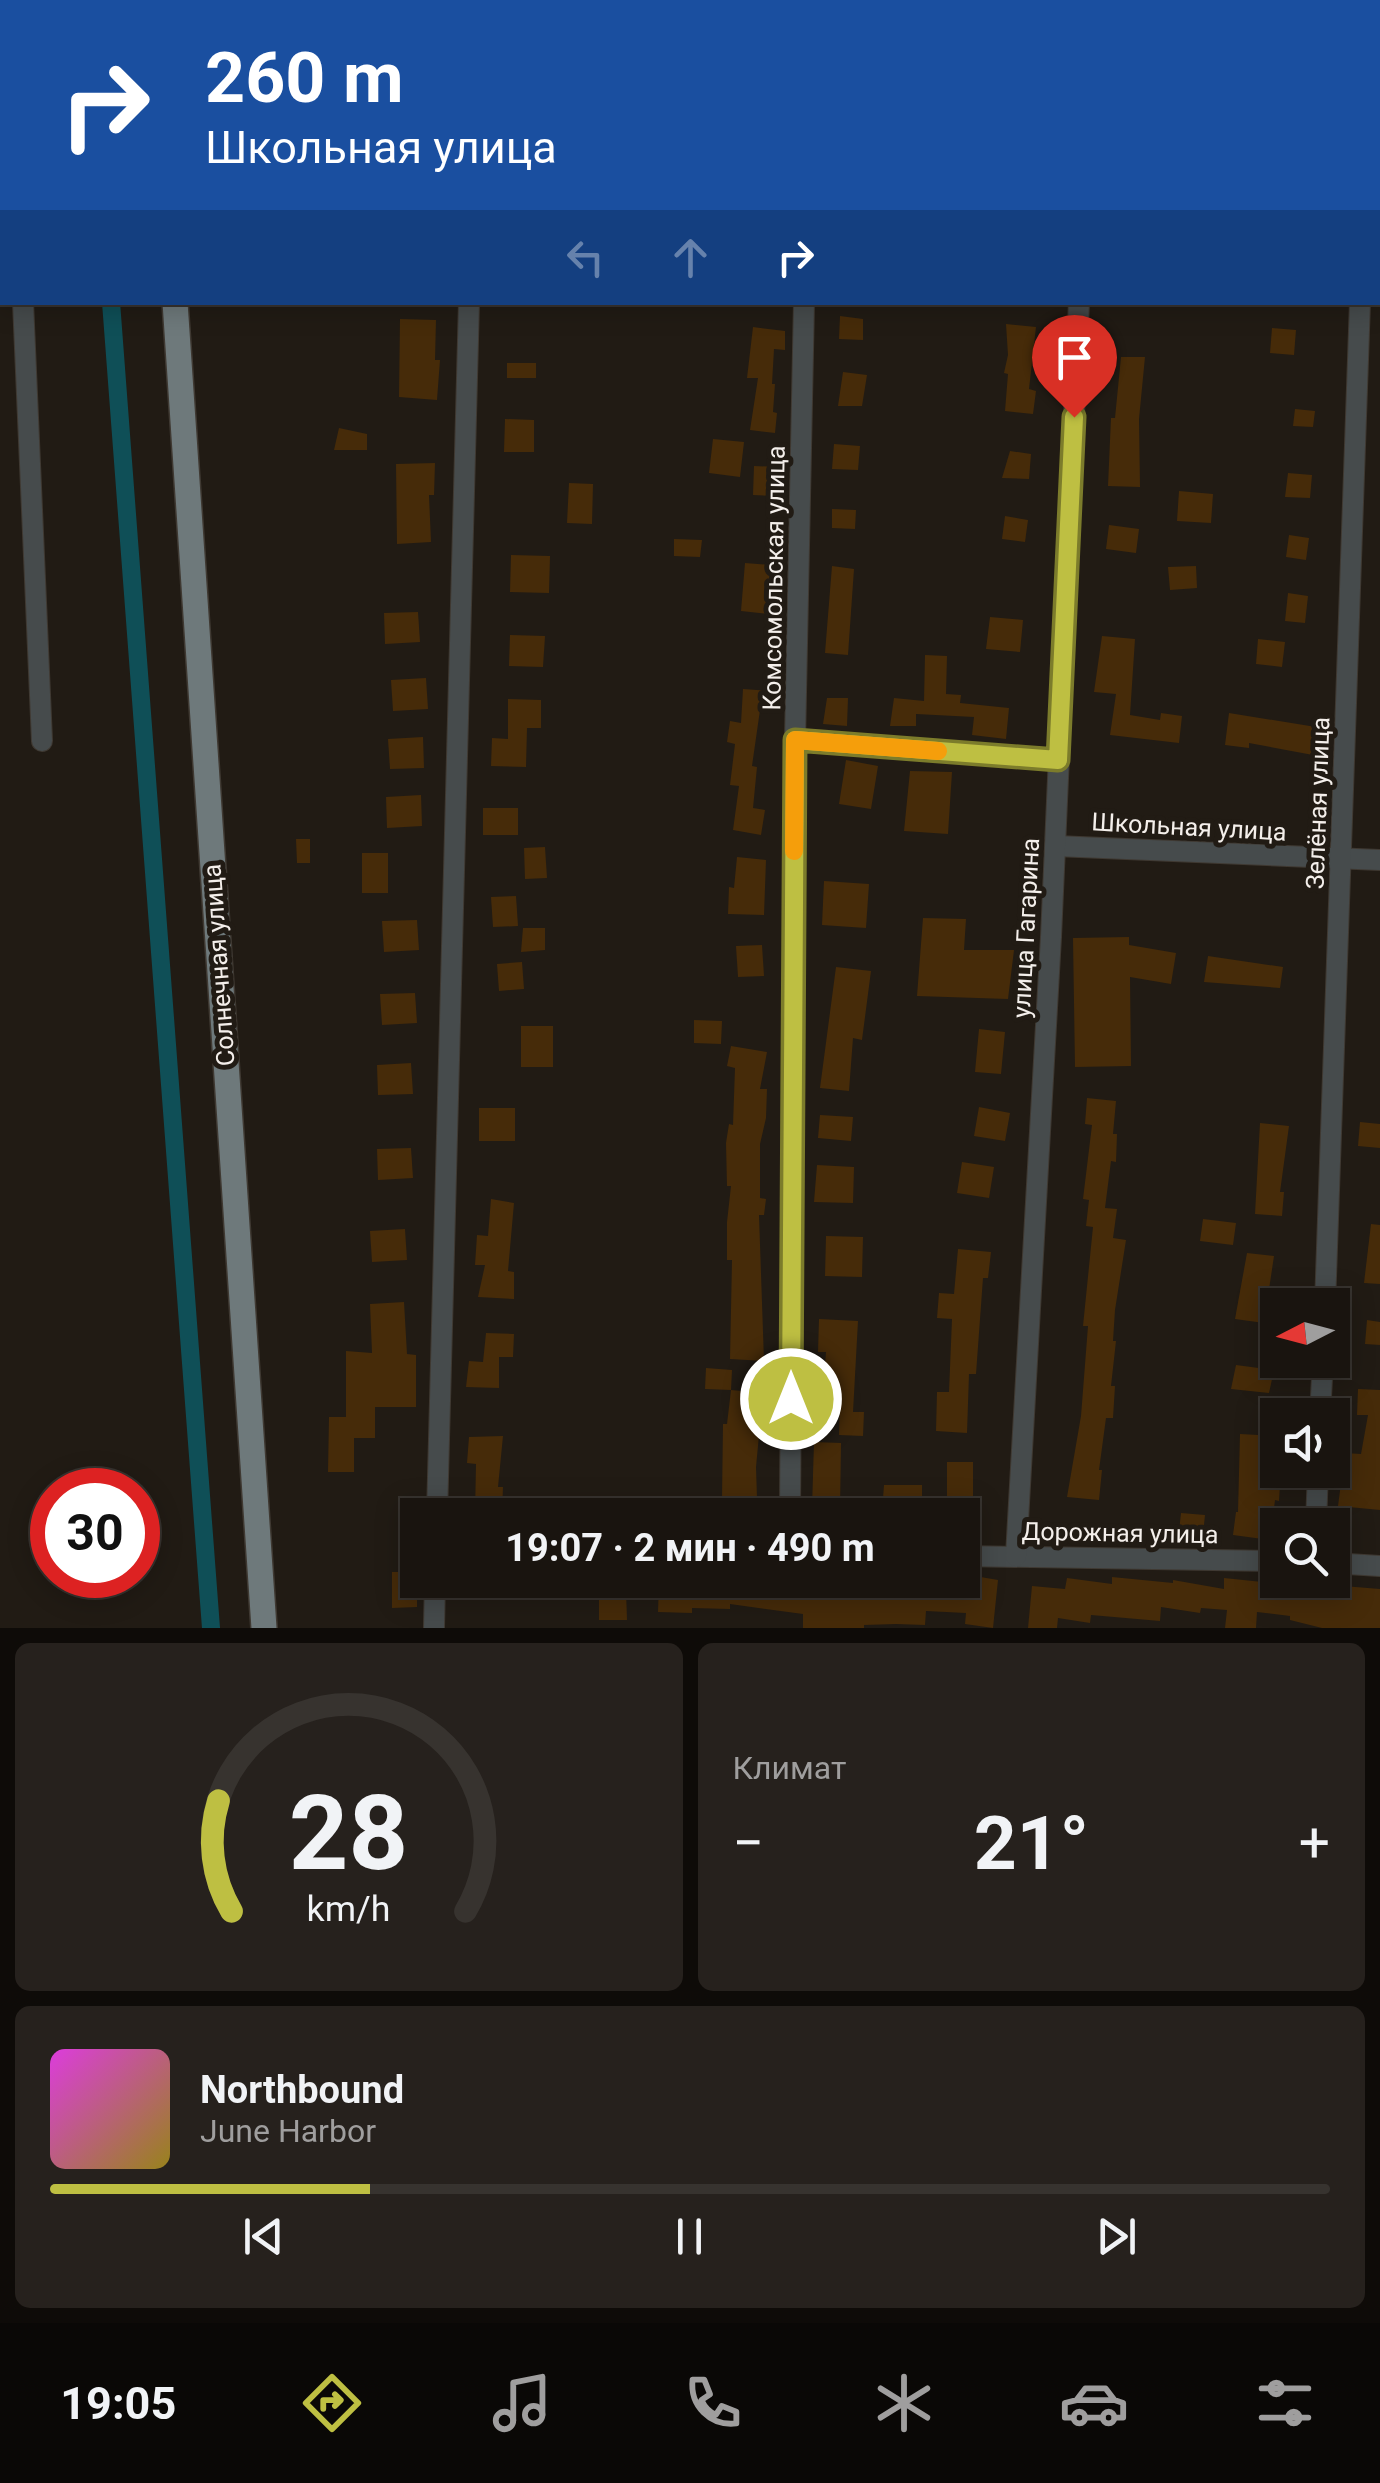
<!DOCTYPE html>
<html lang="ru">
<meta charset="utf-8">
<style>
:root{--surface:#19140f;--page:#26211d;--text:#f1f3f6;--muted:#9f9e9e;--line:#37332f;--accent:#bebf42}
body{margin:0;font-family:Roboto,sans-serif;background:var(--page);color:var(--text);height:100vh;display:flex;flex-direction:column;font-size:38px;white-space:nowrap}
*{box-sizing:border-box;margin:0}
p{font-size:32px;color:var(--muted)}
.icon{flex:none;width:55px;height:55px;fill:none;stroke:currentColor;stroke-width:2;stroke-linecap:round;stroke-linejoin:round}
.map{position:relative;height:1628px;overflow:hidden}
.sheet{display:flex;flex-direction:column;gap:15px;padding:15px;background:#0e0b08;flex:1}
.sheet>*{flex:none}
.guide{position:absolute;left:0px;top:0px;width:1380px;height:305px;box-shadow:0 5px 25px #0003,0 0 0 2px var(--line);background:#1a4fa0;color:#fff;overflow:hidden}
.needle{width:65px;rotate:264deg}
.buttons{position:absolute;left:1260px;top:1288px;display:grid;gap:20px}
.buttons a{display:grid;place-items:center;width:90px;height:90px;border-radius:0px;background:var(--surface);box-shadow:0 5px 25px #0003,0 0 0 2px var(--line);font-size:50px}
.speed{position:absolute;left:30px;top:1468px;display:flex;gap:20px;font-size:50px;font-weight:700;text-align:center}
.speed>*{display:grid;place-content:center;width:130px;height:130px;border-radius:50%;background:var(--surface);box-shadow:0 5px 25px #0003,0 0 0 2px var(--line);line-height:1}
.speed .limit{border:15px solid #d22;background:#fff;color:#111}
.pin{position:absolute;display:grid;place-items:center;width:85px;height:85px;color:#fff;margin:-102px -42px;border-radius:50% 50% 50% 0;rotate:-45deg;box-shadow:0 0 10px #0007}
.pin .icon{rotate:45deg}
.me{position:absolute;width:110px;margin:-55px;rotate:0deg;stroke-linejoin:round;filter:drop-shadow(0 0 8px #0008)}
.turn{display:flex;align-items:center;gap:35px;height:210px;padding:0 40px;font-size:45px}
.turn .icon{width:130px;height:130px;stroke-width:2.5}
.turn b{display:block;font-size:70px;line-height:85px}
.lanes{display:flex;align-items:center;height:95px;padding:0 40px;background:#0003;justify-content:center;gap:50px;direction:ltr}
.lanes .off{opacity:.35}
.big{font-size:75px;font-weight:700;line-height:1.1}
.sheet .tile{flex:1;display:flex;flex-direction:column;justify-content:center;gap:15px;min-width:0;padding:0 35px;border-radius:15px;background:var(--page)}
.sheet .dial{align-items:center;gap:0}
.dial svg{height:260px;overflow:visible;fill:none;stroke:var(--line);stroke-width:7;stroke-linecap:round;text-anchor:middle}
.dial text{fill:var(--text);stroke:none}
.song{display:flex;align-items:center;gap:30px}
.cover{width:120px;height:120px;border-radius:15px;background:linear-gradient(135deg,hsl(300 70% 55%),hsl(50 70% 35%))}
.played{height:10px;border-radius:5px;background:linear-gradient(90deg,var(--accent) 25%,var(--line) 25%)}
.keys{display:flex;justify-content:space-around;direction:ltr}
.heat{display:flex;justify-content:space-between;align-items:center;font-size:55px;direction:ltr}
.sheet .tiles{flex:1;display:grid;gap:15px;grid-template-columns:1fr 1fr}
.tile:last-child{grid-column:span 2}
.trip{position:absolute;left:400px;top:1498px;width:580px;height:100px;border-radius:0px;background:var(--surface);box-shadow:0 5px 25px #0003,0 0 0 2px var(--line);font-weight:700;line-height:100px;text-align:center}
.tabs{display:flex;height:160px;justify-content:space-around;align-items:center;background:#0a0806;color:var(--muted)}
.tabs .icon{width:70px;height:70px}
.tabs .selected{color:var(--accent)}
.tabs b{font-size:45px;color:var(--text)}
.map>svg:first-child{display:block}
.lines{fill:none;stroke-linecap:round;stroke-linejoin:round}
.canal{stroke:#0f4f57;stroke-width:18}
.building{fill:#462b09}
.minor-casing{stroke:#3f3932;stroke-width:22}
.major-casing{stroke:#3f3932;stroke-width:28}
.minor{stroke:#464b4c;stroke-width:20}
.major{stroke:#6e797b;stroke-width:25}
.route-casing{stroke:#7c7c2b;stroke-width:25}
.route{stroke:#bebf42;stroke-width:18}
.slow{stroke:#f59e0b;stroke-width:18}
.labels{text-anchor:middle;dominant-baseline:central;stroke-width:10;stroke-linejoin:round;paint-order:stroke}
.street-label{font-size:25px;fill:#f4efeb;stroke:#211b14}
</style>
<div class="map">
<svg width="1380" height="1628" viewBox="0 0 1380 1628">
<rect width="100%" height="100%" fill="#211b14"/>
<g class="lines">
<g class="canal">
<path d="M 90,0 L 90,2"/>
<path d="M 111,302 L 211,1628"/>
</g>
</g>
<g class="building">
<path d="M 840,316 L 863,319 L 863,340 L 839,339 Z"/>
<path d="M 400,319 L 436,320 L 435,360 L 440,360 L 437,400 L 399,397 Z"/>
<path d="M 1006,324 L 1036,327 L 1029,389 L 1036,391 L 1033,414 L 1005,411 L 1008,374 L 1004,373 L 1008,355 Z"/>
<path d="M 753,327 L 785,331 L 785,350 L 774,349 L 772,384 L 775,384 L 773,412 L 777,413 L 775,433 L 750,430 L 758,378 L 747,378 Z"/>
<path d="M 1272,328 L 1296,330 L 1294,355 L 1270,353 Z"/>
<path d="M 1121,357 L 1145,357 L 1139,419 L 1140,487 L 1108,486 L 1111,418 L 1115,418 Z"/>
<rect x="507" y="363" width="29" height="15"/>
<path d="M 843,372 L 867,375 L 862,406 L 838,406 Z"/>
<path d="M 1295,409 L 1315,411 L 1313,427 L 1293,426 Z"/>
<path d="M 505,419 L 534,420 L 534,452 L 504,452 Z"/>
<path d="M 339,428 L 367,434 L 367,450 L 334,450 Z"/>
<path d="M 713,439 L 744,442 L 740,477 L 709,473 Z"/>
<path d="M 834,444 L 860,446 L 858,470 L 832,469 Z"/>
<path d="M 1010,451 L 1031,454 L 1029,479 L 1002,478 Z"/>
<path d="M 435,463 L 434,495 L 429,495 L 431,542 L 397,544 L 396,464 Z"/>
<path d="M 754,466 L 778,467 L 777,496 L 753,495 Z"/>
<path d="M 1288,473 L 1312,475 L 1310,498 L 1285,497 Z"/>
<path d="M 569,483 L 593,484 L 592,524 L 567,523 Z"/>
<path d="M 1179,491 L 1213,494 L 1211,523 L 1177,521 Z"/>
<path d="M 832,509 L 856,510 L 855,529 L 832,528 Z"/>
<path d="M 1005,516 L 1028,520 L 1025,542 L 1002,539 Z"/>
<path d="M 1109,525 L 1139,529 L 1136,553 L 1106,549 Z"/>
<path d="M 1289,535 L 1309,538 L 1306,560 L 1286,557 Z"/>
<path d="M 674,539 L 702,540 L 700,557 L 674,556 Z"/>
<path d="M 511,555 L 550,556 L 549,593 L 510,592 Z"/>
<path d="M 745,563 L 771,565 L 769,614 L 741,611 Z"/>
<path d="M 832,566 L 854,569 L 848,655 L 825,653 Z"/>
<path d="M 1196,566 L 1197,588 L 1170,590 L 1168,567 Z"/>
<path d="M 1288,593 L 1308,596 L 1305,623 L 1285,621 Z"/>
<path d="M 418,612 L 420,642 L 385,644 L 384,613 Z"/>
<path d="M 990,617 L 1023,620 L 1020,652 L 986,649 Z"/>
<path d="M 510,635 L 545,636 L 543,667 L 509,666 Z"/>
<path d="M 1102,636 L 1135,639 L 1130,715 L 1160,720 L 1161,713 L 1182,716 L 1179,743 L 1110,735 L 1116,694 L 1094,692 Z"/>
<path d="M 1258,639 L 1285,642 L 1282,667 L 1256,664 Z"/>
<path d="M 925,655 L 947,656 L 946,694 L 961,695 L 960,703 L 1009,708 L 1006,739 L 972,735 L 974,717 L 916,714 L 916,726 L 890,726 L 894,698 L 924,701 Z"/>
<path d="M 426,678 L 428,709 L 393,711 L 391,680 Z"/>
<path d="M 743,689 L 772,691 L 771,711 L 760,710 L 752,766 L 757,767 L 753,808 L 765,810 L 761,835 L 733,830 L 739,786 L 730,785 L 735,744 L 727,742 L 730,721 L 741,723 Z"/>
<path d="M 827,698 L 848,698 L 847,726 L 823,724 Z"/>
<path d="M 508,699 L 541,700 L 541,728 L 527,728 L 526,767 L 491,766 L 492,738 L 508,739 Z"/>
<path d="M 1229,713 L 1316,727 L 1313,755 L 1249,743 L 1249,748 L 1225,745 Z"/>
<path d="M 423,737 L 424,768 L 390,769 L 388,739 Z"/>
<path d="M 846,760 L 878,766 L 871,809 L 839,804 Z"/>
<path d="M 910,771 L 952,772 L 948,834 L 904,831 Z"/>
<path d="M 421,795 L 422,826 L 387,828 L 386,797 Z"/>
<rect x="483" y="808" width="35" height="27"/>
<path d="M 296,839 L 310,839 L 310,863 L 297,863 Z"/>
<path d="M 545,847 L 547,878 L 525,879 L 524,848 Z"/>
<rect x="362" y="853" width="26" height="40"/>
<path d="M 737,857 L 766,860 L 764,915 L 728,914 L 729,887 L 734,888 Z"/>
<path d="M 824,881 L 869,884 L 866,928 L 822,925 Z"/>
<path d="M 516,896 L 518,926 L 493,927 L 491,897 Z"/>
<path d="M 923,918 L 966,919 L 964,950 L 1014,950 L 1008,999 L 917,996 Z"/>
<path d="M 417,920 L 419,950 L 384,952 L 382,921 Z"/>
<path d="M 523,928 L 545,928 L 545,950 L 521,952 Z"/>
<path d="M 1129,937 L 1129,945 L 1176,953 L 1171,984 L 1130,977 L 1131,1066 L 1075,1067 L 1073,938 Z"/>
<path d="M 762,945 L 764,976 L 738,977 L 736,946 Z"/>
<path d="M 1208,956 L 1283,967 L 1280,988 L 1204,982 Z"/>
<path d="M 522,962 L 524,989 L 499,991 L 497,964 Z"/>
<path d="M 836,967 L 871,971 L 862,1040 L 853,1038 L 849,1091 L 820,1088 Z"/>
<path d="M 415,993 L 417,1023 L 382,1025 L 380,994 Z"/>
<path d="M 694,1020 L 722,1021 L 721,1044 L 694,1043 Z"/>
<rect x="521" y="1026" width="32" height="41"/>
<path d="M 979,1029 L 1005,1032 L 1001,1074 L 975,1072 Z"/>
<path d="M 731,1046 L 767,1052 L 760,1089 L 767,1089 L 766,1118 L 760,1144 L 760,1198 L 766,1199 L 764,1215 L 759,1215 L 764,1361 L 730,1359 L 732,1260 L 727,1260 L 727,1222 L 731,1186 L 727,1186 L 726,1143 L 729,1124 L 733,1125 L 735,1068 L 727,1066 Z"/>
<path d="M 411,1063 L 413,1094 L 378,1095 L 377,1065 Z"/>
<path d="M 1087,1098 L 1116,1101 L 1113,1134 L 1117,1134 L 1116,1162 L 1111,1161 L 1105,1208 L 1117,1209 L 1113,1238 L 1126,1240 L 1115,1310 L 1113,1341 L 1116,1341 L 1111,1386 L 1115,1386 L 1113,1418 L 1106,1418 L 1099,1470 L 1102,1470 L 1099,1500 L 1067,1497 L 1081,1416 L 1088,1326 L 1083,1326 L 1093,1227 L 1086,1226 L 1089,1200 L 1083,1199 L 1092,1125 L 1085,1124 Z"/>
<path d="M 979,1107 L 1010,1113 L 1005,1141 L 974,1136 Z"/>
<rect x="479" y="1108" width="36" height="33"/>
<path d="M 820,1115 L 853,1117 L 851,1141 L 818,1138 Z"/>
<path d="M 1360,1122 L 1380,1124 L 1380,1148 L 1358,1146 Z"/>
<path d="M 1260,1123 L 1289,1126 L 1280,1192 L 1284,1192 L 1282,1216 L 1255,1214 Z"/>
<path d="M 411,1148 L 413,1178 L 378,1180 L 377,1149 Z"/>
<path d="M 962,1162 L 994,1167 L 989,1198 L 957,1193 Z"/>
<path d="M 817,1165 L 854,1167 L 853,1203 L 814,1202 Z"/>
<path d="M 491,1199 L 514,1203 L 508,1271 L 514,1272 L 514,1299 L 478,1297 L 485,1265 L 475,1265 L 477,1235 L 488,1236 Z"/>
<path d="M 1203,1219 L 1236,1223 L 1233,1245 L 1200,1241 Z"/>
<path d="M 1371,1224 L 1380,1225 L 1380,1284 L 1364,1283 Z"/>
<path d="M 405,1229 L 407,1260 L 372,1262 L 370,1231 Z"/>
<path d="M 826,1236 L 863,1237 L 862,1277 L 825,1276 Z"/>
<path d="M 958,1249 L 991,1252 L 988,1278 L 983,1278 L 976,1374 L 969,1374 L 967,1433 L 936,1431 L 937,1392 L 949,1392 L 952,1319 L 937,1318 L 939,1293 L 954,1294 Z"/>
<path d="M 1247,1253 L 1274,1256 L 1264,1323 L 1235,1319 Z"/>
<path d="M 404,1302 L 407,1354 L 416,1355 L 416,1407 L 375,1407 L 375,1438 L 354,1438 L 354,1472 L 328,1472 L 329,1417 L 346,1417 L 346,1351 L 372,1353 L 370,1304 Z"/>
<path d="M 819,1319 L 858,1321 L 853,1412 L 864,1412 L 863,1436 L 839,1435 L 840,1404 L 822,1403 L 826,1352 L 818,1352 Z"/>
<path d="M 1367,1320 L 1380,1322 L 1380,1345 L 1365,1344 Z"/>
<path d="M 486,1333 L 514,1334 L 513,1357 L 499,1357 L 499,1388 L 466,1387 L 469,1361 L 483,1362 Z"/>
<path d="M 1236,1365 L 1274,1370 L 1269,1393 L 1231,1389 Z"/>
<path d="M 706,1368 L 732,1370 L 731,1390 L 705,1389 Z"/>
<path d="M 1358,1389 L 1380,1390 L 1380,1510 L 1338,1506 L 1345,1453 L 1361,1454 L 1368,1415 L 1357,1415 Z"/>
<path d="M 731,1390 L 763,1393 L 756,1467 L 757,1498 L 753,1498 L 752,1515 L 727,1515 L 727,1498 L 722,1498 L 723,1424 L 727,1424 Z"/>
<path d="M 1240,1434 L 1277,1436 L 1276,1470 L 1281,1470 L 1279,1501 L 1275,1500 L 1270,1540 L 1233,1535 L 1236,1512 L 1238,1512 Z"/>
<path d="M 503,1436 L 498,1487 L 503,1487 L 502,1513 L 475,1514 L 476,1464 L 467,1463 L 469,1437 Z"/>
<path d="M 814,1442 L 841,1443 L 840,1510 L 812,1508 Z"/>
<path d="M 947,1462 L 973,1462 L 973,1496 L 947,1497 Z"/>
<path d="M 884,1485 L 922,1485 L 922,1512 L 882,1512 Z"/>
<path d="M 1181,1513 L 1205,1515 L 1202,1544 L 1178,1541 Z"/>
<path d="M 392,1572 L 417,1572 L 417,1607 L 392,1608 Z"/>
<path d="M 969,1575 L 998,1580 L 993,1628 L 965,1624 L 966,1613 L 926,1611 L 925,1625 L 896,1624 L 864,1625 L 864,1628 L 803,1628 L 803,1614 L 730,1604 L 730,1609 L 692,1608 L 692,1613 L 658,1612 L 659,1580 L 968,1580 Z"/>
<path d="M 1112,1577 L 1173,1583 L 1173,1580 L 1224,1589 L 1224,1578 L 1330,1589 L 1331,1585 L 1380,1589 L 1380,1628 L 1322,1628 L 1290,1620 L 1290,1616 L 1257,1612 L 1256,1628 L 1225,1628 L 1227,1610 L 1201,1608 L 1200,1613 L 1161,1607 L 1160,1621 L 1091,1615 L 1090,1623 L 1058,1618 L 1057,1628 L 1028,1628 L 1032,1586 L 1065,1589 L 1067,1578 L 1112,1584 Z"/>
<path d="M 599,1590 L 626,1590 L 627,1620 L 599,1620 Z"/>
</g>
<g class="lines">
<defs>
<g id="minor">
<path d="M 34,0 L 35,2"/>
<path d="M 1378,71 L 1380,71"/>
<path d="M 23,302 L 42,741"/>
<path d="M 795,741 L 1058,759"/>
<path d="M 1056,846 L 1380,860"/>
<path d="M 1325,1305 L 1360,302"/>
<path d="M 1320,1415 L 1323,1360"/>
<path d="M 437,1515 L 469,302"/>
<path d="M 790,1515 L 795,741 L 804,302"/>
<path d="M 1316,1525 L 1318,1470"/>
<path d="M 962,1556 L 1278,1561"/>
<path d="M 1016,1556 L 1051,937 L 1079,302"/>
<path d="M 1332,1563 L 1380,1566"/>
<path d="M 434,1628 L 435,1580"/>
</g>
<g id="major">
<path d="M 0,137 L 2,137"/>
<path d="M 175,302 L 264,1628"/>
</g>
</defs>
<use href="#minor" class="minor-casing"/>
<use href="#major" class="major-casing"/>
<use href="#minor" class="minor"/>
<use href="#major" class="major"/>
</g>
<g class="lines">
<defs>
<path id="route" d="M 791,1399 L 795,740 L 1058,760 L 1074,417"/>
</defs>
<use href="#route" class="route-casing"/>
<use href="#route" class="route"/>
<path class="slow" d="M 794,851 L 795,740 L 938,751"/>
</g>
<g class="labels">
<g class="street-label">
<text transform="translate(774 578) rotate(-89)">Комсомольская улица</text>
<text transform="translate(1318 803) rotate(-88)">Зелёная улица</text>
<text transform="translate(1189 827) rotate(3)">Школьная улица</text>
<text transform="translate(1026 928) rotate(-87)">улица Гагарина</text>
<text transform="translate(219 965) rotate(-94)">Солнечная улица</text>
<text transform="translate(1120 1533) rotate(1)">Дорожная улица</text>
</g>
</g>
</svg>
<div class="buttons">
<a><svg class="needle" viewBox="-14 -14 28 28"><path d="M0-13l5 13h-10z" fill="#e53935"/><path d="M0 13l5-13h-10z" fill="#9f9e9e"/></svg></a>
<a><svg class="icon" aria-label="sound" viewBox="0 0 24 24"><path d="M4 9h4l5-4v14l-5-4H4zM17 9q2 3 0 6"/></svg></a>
<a><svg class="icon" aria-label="search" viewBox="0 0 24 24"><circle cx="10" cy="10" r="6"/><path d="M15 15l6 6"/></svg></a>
</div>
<div class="speed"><div class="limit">30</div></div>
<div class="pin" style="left:1074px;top:417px;background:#d93025"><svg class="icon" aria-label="arrive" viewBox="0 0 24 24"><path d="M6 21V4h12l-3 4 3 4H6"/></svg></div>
<svg class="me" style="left:791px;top:1399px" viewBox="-20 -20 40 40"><circle r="17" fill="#bebf42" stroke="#fff" stroke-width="3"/><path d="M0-11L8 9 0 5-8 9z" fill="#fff"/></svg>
<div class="trip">19:07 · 2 мин · 490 m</div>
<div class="guide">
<div class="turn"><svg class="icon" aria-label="right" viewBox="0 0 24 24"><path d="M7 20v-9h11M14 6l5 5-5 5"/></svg><div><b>260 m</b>Школьная улица</div></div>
<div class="lanes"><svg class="icon off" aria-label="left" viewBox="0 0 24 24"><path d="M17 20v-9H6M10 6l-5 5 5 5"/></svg><svg class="icon off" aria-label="ahead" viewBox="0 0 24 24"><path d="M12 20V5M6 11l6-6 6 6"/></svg><svg class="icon" aria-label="right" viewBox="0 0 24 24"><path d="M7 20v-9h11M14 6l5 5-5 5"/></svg></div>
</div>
</div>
<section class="sheet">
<div class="tiles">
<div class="tile dial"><svg viewBox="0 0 100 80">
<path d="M14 69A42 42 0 1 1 86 69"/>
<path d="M14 69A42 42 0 0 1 10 35" stroke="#bebf42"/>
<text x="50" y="56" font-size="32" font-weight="700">28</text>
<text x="50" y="72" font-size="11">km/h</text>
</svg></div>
<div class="tile"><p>Климат</p>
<div class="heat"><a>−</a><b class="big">21°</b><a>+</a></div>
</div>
<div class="tile">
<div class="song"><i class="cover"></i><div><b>Northbound</b><p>June Harbor</p></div></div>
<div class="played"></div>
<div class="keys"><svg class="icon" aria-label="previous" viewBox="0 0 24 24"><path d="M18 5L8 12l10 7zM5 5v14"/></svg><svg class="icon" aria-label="pause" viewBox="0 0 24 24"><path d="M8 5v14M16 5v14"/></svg><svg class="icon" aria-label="next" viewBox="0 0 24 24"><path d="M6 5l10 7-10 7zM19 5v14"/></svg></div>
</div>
</div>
</section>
<nav class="tabs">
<b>19:05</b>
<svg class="icon selected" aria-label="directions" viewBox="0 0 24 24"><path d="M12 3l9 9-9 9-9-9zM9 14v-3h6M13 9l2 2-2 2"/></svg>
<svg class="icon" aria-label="music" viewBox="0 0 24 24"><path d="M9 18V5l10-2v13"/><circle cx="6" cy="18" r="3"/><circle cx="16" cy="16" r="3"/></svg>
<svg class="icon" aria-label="phone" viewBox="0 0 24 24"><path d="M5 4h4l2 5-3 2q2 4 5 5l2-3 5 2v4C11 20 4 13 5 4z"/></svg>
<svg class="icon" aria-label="climate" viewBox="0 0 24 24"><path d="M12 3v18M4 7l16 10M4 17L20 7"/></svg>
<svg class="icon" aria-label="car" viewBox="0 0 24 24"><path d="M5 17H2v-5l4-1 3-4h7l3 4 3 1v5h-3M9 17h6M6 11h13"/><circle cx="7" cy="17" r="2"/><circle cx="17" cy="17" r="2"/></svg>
<svg class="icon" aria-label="filters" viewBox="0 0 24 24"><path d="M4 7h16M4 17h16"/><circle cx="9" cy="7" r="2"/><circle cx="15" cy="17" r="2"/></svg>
</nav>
